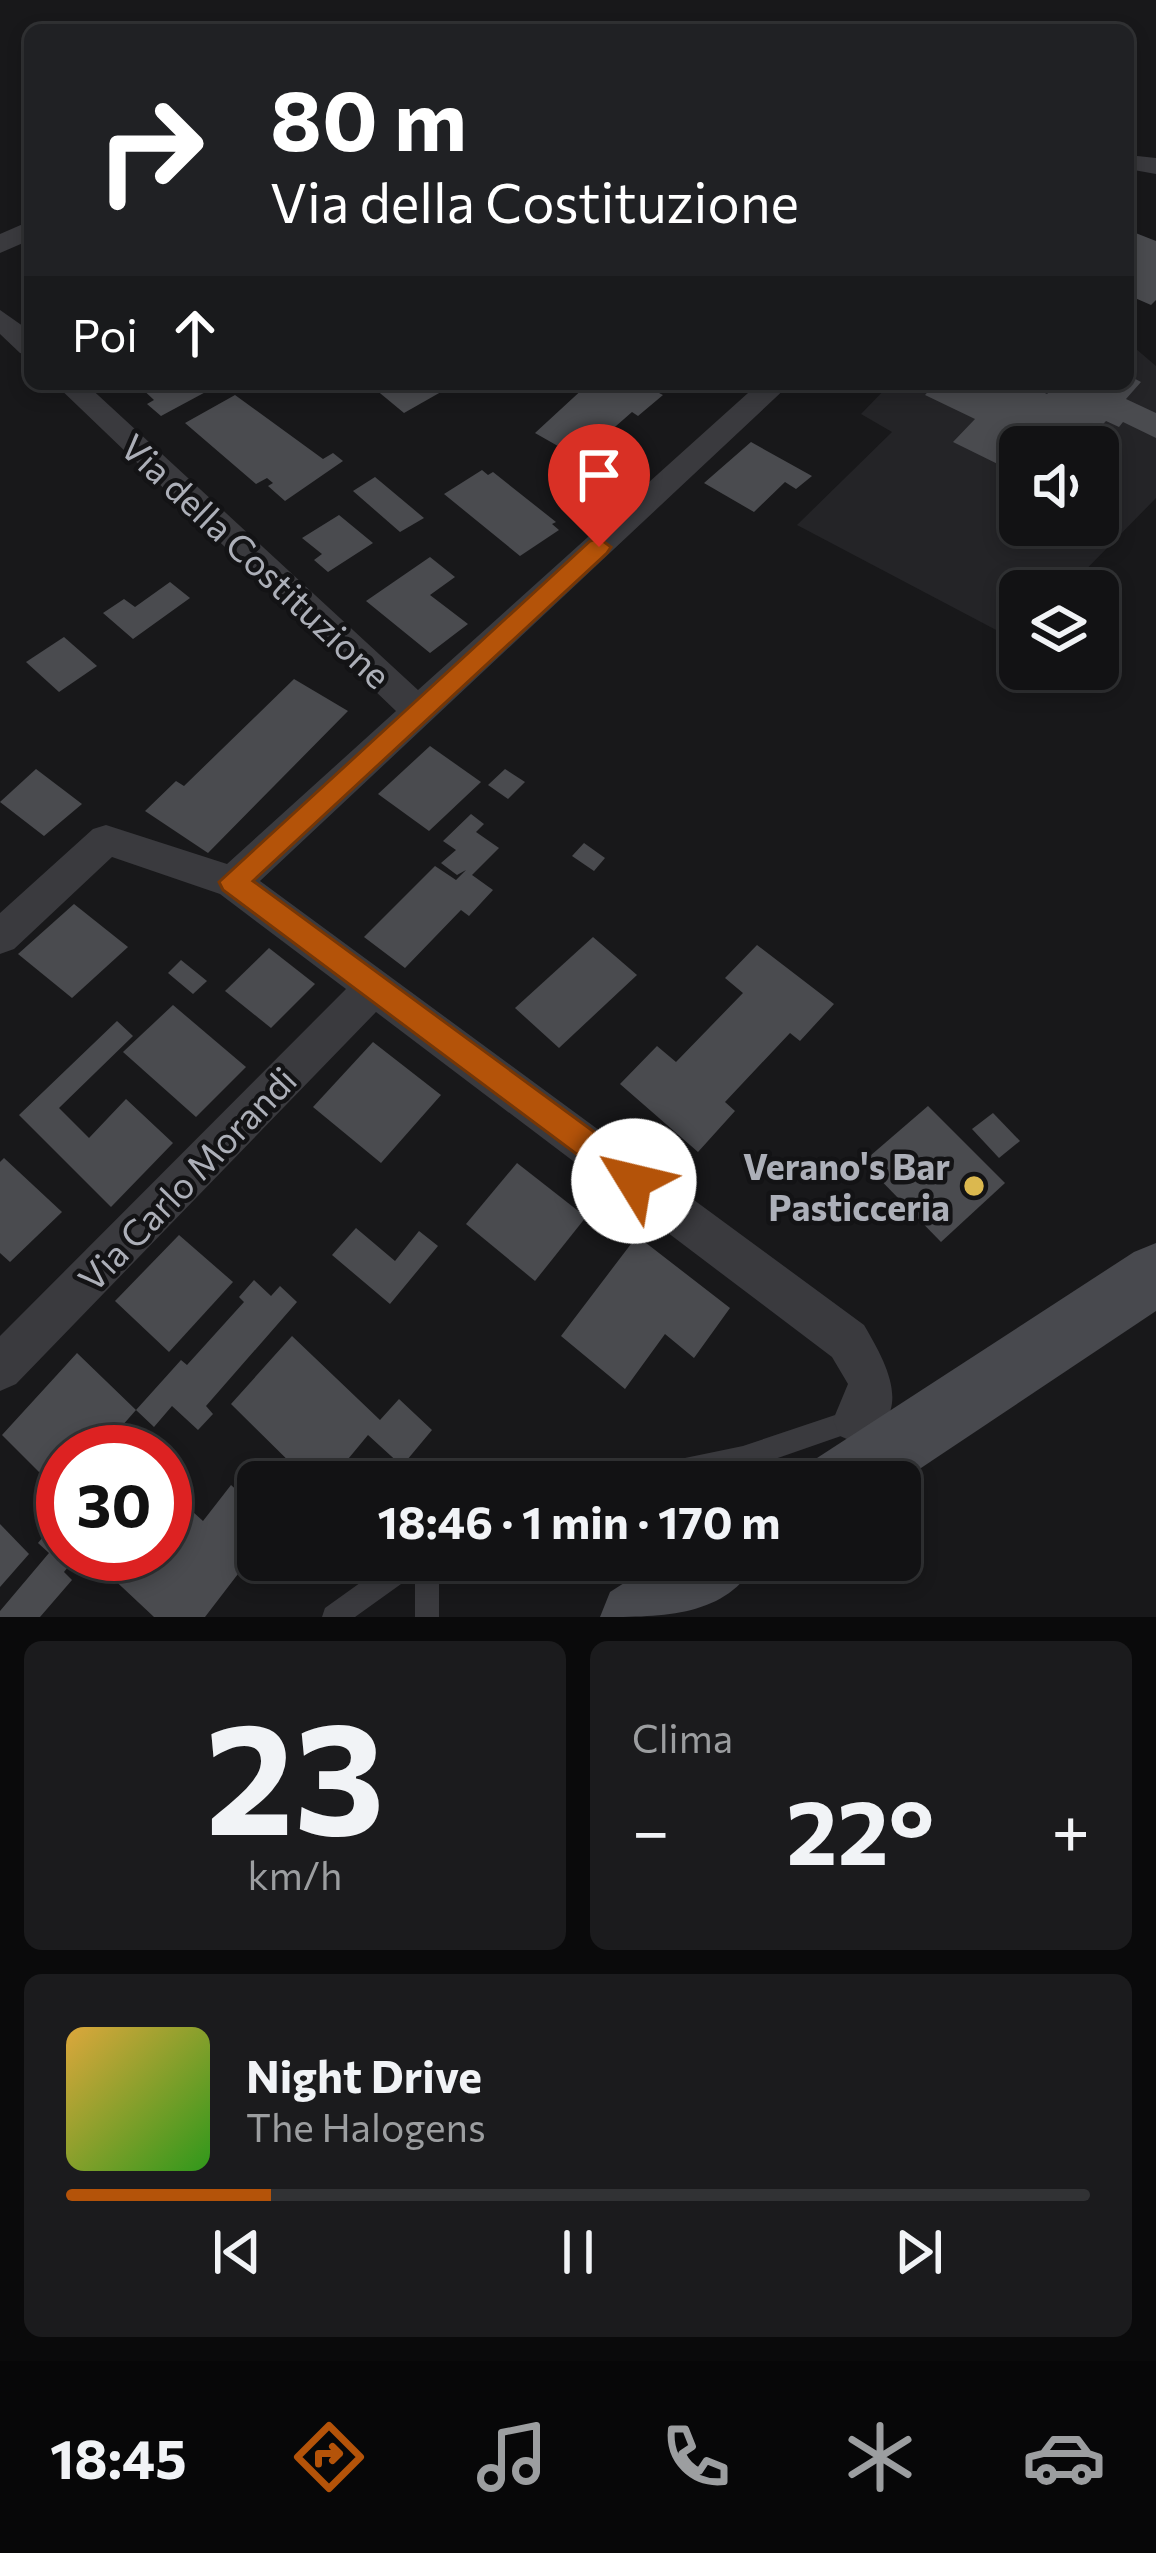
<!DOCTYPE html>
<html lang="it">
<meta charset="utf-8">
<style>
:root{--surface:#121214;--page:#1b1b1d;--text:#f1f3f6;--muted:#9c9ea0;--line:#313234;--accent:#b45309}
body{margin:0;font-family:Commissioner,sans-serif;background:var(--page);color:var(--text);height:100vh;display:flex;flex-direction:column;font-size:45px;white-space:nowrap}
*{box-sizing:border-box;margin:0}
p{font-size:39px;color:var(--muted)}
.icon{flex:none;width:66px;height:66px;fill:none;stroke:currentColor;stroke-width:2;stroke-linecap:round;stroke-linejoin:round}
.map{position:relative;height:1617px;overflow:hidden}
.sheet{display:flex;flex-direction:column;gap:24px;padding:24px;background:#0a0a0b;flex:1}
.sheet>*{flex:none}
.hud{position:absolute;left:24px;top:24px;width:1110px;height:366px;border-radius:18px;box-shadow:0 6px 18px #0003,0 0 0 3px var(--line);background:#202124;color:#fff;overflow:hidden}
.tools{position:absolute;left:999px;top:426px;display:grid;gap:24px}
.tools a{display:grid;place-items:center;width:120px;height:120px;border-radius:18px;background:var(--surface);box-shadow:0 6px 18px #0003,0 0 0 3px var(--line);font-size:60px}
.speed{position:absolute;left:36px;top:1425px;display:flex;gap:24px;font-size:60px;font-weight:700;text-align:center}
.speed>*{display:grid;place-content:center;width:156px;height:156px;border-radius:50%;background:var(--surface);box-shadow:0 6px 18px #0003,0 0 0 3px var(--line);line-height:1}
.speed .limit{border:18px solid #d22;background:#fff;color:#111}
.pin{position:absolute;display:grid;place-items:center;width:102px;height:102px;color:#fff;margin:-123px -51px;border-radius:50% 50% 50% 0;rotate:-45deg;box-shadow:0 0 12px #0007}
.pin .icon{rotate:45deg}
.me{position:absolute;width:132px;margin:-66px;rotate:306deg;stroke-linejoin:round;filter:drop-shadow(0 0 9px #0008)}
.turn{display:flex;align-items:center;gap:42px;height:252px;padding:0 48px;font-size:54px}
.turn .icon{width:156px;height:156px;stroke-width:2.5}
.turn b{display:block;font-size:84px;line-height:102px}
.then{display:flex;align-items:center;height:114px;padding:0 48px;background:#0003;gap:24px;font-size:45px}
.big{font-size:90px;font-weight:700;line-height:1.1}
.sheet .widget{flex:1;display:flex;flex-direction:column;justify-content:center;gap:18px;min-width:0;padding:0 42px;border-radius:18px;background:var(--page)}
.sheet .dial{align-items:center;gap:0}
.dial b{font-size:156px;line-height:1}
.song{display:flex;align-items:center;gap:36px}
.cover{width:144px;height:144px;border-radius:18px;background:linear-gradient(135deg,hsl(40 70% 55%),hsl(110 70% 35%))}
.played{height:12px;border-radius:6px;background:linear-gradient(90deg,var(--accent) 20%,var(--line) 20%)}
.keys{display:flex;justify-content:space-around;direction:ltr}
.heat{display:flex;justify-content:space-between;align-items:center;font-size:66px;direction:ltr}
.sheet .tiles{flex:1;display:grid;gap:24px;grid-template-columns:1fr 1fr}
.widget:last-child{grid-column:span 2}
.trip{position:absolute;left:237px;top:1461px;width:684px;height:120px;border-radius:18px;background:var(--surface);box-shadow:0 6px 18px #0003,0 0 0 3px var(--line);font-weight:700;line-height:120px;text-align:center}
.tabs{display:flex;height:192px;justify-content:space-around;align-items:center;background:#070708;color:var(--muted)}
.tabs .icon{width:84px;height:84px}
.tabs .current{color:var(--accent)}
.tabs b{font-size:54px;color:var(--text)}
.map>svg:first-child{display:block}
.built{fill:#242427;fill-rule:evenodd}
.building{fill:#4a4b4f}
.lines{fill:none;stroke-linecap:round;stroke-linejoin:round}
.lane{fill:#3a3a3e;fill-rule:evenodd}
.street{fill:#3a3a3e;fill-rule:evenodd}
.secondary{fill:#48494e;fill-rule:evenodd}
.route{fill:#b45309;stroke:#753606;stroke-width:3}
.poi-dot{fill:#dbb84f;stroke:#131315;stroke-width:4.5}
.labels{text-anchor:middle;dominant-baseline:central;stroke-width:9;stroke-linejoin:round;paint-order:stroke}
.street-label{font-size:36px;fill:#acafb8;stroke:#131315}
.poi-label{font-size:36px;font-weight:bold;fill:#acafb8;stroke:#131315;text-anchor:end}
</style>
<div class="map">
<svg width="1156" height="1617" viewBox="0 0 1156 1617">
<rect width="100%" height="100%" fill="#18181a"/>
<path class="built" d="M 1128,342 L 1156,366 L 1156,498 L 1065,591 L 1020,591 L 1017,641 L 797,525 L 892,432 L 861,414 L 890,384 L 1128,384 ZM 1020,447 L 1098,447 L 1098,525 L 1020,525 Z"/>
<g class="building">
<path d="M 1133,232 L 1156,241 L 1156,300 L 1151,305 L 1128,295 L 1128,237 Z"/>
<path d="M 1128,375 L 1141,382 L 1126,399 L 1156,413 L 1156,438 L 1123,422 L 1119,427 L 1106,421 L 1082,447 L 1020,447 L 1020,475 L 953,442 L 975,419 L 925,395 L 935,384 L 1025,384 L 1047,394 L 1057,384 L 1128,384 Z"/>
<path d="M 137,384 L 208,384 L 213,388 L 161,416 L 147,404 L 154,400 Z"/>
<path d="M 369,384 L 455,384 L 404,413 Z"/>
<path d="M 604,384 L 666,384 L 657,392 L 663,395 L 638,416 L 632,412 L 608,433 L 614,437 L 586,462 L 535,433 L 586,386 L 596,390 Z"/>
<path d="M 235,395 L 323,459 L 333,453 L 343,461 L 285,501 L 268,486 L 273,483 L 267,478 L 256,484 L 185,423 Z"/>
<path d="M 751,442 L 812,476 L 796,489 L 785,482 L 754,512 L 704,483 Z"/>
<path d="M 482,470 L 488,475 L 493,472 L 556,522 L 552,524 L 559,530 L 520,556 L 444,494 Z"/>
<path d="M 375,477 L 424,518 L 400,532 L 353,491 Z"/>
<path d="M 339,515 L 373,543 L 328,572 L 314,560 L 322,554 L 302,538 Z"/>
<path d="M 430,557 L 455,577 L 430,595 L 468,624 L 430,653 L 366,601 Z"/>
<path d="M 170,582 L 190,598 L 133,639 L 103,613 L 124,599 L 135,607 Z"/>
<path d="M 64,637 L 97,666 L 59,692 L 26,662 Z"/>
<path d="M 294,679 L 348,711 L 208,853 L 145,811 L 176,781 L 184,786 Z"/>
<path d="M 430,746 L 481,782 L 429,831 L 378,794 Z"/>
<path d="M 36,769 L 82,804 L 44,836 L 0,802 Z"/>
<path d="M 505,769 L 525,782 L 508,799 L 488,785 Z"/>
<path d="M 471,814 L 484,824 L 476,832 L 499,848 L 472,875 L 493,890 L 469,916 L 461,910 L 405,968 L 364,937 L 435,866 L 456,880 L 466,870 L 457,875 L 441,863 L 456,850 L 443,841 Z"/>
<path d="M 584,843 L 605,858 L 594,871 L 572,856 Z"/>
<path d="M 74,904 L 128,947 L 72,998 L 18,954 Z"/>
<path d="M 593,937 L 637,975 L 559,1048 L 515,1008 Z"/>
<path d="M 757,945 L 834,1004 L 800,1041 L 790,1033 L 725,1102 L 735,1111 L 698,1152 L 620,1084 L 657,1046 L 676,1062 L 743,993 L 725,978 Z"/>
<path d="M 269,948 L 315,984 L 271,1028 L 225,991 Z"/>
<path d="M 181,960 L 207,981 L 193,994 L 168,973 Z"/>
<path d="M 173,1005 L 246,1067 L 196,1117 L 123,1052 Z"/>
<path d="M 117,1021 L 133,1036 L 59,1108 L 89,1138 L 126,1099 L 173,1143 L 111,1207 L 19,1115 Z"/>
<path d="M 373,1042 L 441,1095 L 381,1163 L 313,1107 Z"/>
<path d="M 928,1106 L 1005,1183 L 941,1242 L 863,1162 Z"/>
<path d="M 993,1113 L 1020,1141 L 999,1158 L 972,1129 Z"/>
<path d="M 4,1158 L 62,1212 L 10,1262 L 0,1253 L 0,1162 Z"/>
<path d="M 517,1163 L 586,1217 L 535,1281 L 466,1224 Z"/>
<path d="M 356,1228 L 395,1261 L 419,1231 L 438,1246 L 390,1304 L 332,1255 Z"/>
<path d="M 179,1235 L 233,1282 L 169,1352 L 115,1301 Z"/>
<path d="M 637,1236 L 730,1308 L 694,1358 L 665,1334 L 625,1389 L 561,1336 Z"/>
<path d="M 254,1280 L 271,1296 L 280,1286 L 297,1302 L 206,1406 L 213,1414 L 198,1430 L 172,1406 L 154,1427 L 136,1410 L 99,1452 L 63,1452 L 61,1494 L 2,1435 L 77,1353 L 136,1410 L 181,1360 L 187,1365 L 244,1302 L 239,1297 Z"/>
<path d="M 292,1336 L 380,1420 L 399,1399 L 432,1430 L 402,1466 L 368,1435 L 329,1482 L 310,1482 L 231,1404 Z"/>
<path d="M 231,1485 L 258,1509 L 258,1548 L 205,1617 L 154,1617 L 106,1572 L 121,1554 L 165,1554 L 165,1499 L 171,1492 L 203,1521 Z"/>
<path d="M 58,1519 L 63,1524 L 63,1554 L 78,1554 L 64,1572 L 72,1580 L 40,1617 L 0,1617 L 0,1611 L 49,1553 L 38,1543 Z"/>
<path d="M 0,1524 L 29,1554 L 0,1587 Z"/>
</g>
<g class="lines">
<g class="lane">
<path d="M 856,1408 L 864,1412 L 868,1420 L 864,1428 L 743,1470 L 684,1482 L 615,1482 L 619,1474 L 627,1470 L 743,1446 Z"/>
<path d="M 392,1560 L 439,1560 L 439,1617 L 415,1617 L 415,1574 L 355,1617 L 322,1617 L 325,1608 Z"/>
</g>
<g class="street">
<path d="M 1128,155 L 1156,158 L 1156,174 L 1128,169 Z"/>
<path d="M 30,221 L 30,240 L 0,253 L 0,234 Z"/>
<path d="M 0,310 L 30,331 L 30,356 L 20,353 L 0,334 Z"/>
<path d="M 55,384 L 86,384 L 418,690 L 758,384 L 790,384 L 260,881 L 864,1325 C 888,1366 917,1418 856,1443 L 840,1436 L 833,1420 L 848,1384 L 832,1357 L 376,1012 L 16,1384 L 0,1391 L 0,1336 L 346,989 L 220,894 L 112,857 L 14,949 L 0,954 L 0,913 L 93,829 L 106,825 L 227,864 L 396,711 Z"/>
</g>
<g class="secondary">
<path d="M 1156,1243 L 1156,1311 L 900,1482 L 807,1482 L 817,1458 L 1134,1252 Z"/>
<path d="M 660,1560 L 757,1560 C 728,1617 663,1617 600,1617 L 610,1592 Z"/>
</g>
</g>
<path class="route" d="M 599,538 L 611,547 L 607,553 L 253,881 L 646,1170 L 650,1181 L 646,1192 L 634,1197 L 223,890 L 219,882 L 590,541 Z"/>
<circle class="poi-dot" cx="974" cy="1186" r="12"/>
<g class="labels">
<g class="street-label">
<text transform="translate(257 560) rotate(43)">Via della Costituzione</text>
<text transform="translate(186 1178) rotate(-46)">Via Carlo Morandi</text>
</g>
<g class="poi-label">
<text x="950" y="1165">Verano's Bar<tspan x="950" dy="41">Pasticceria</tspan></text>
</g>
</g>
</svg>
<div class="tools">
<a><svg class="icon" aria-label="sound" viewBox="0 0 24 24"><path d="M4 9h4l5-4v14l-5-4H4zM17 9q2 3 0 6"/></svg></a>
<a><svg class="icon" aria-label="layers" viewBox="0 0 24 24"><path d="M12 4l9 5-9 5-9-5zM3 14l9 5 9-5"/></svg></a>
</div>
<div class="speed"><div class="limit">30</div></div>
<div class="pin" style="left:599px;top:547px;background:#d93025"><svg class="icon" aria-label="arrive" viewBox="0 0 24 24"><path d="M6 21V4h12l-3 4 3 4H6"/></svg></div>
<svg class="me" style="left:634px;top:1181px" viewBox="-20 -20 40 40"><circle r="19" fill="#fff"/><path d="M0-13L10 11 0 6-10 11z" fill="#b45309"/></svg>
<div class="trip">18:46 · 1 min · 170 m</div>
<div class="hud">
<div class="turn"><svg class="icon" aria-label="right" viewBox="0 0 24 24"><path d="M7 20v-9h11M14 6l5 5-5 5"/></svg><div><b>80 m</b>Via della Costituzione</div></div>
<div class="then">Poi<svg class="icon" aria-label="ahead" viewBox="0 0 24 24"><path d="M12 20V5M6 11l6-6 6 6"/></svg></div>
</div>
</div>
<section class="sheet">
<div class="tiles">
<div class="widget dial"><b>23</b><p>km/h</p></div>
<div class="widget"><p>Clima</p>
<div class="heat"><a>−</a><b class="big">22°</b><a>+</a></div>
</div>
<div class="widget">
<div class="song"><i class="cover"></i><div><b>Night Drive</b><p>The Halogens</p></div></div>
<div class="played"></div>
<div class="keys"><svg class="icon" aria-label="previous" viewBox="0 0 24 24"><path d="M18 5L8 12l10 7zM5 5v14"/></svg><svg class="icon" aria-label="pause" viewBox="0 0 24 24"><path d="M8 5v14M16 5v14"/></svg><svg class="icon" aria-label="next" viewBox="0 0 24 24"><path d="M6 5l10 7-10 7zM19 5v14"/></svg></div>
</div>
</div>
</section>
<nav class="tabs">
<b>18:45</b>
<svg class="icon current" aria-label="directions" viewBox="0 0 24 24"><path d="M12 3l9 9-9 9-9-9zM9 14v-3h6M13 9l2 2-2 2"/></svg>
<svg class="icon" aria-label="music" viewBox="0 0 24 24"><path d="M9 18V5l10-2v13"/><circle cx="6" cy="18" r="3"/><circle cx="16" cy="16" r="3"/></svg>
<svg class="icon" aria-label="phone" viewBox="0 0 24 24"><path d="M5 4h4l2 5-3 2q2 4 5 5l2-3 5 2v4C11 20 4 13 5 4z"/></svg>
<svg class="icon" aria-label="climate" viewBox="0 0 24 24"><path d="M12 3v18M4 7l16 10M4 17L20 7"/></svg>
<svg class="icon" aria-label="car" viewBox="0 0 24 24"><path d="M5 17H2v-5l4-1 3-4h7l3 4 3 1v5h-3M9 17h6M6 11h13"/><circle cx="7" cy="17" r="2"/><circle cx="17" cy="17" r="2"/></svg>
</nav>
